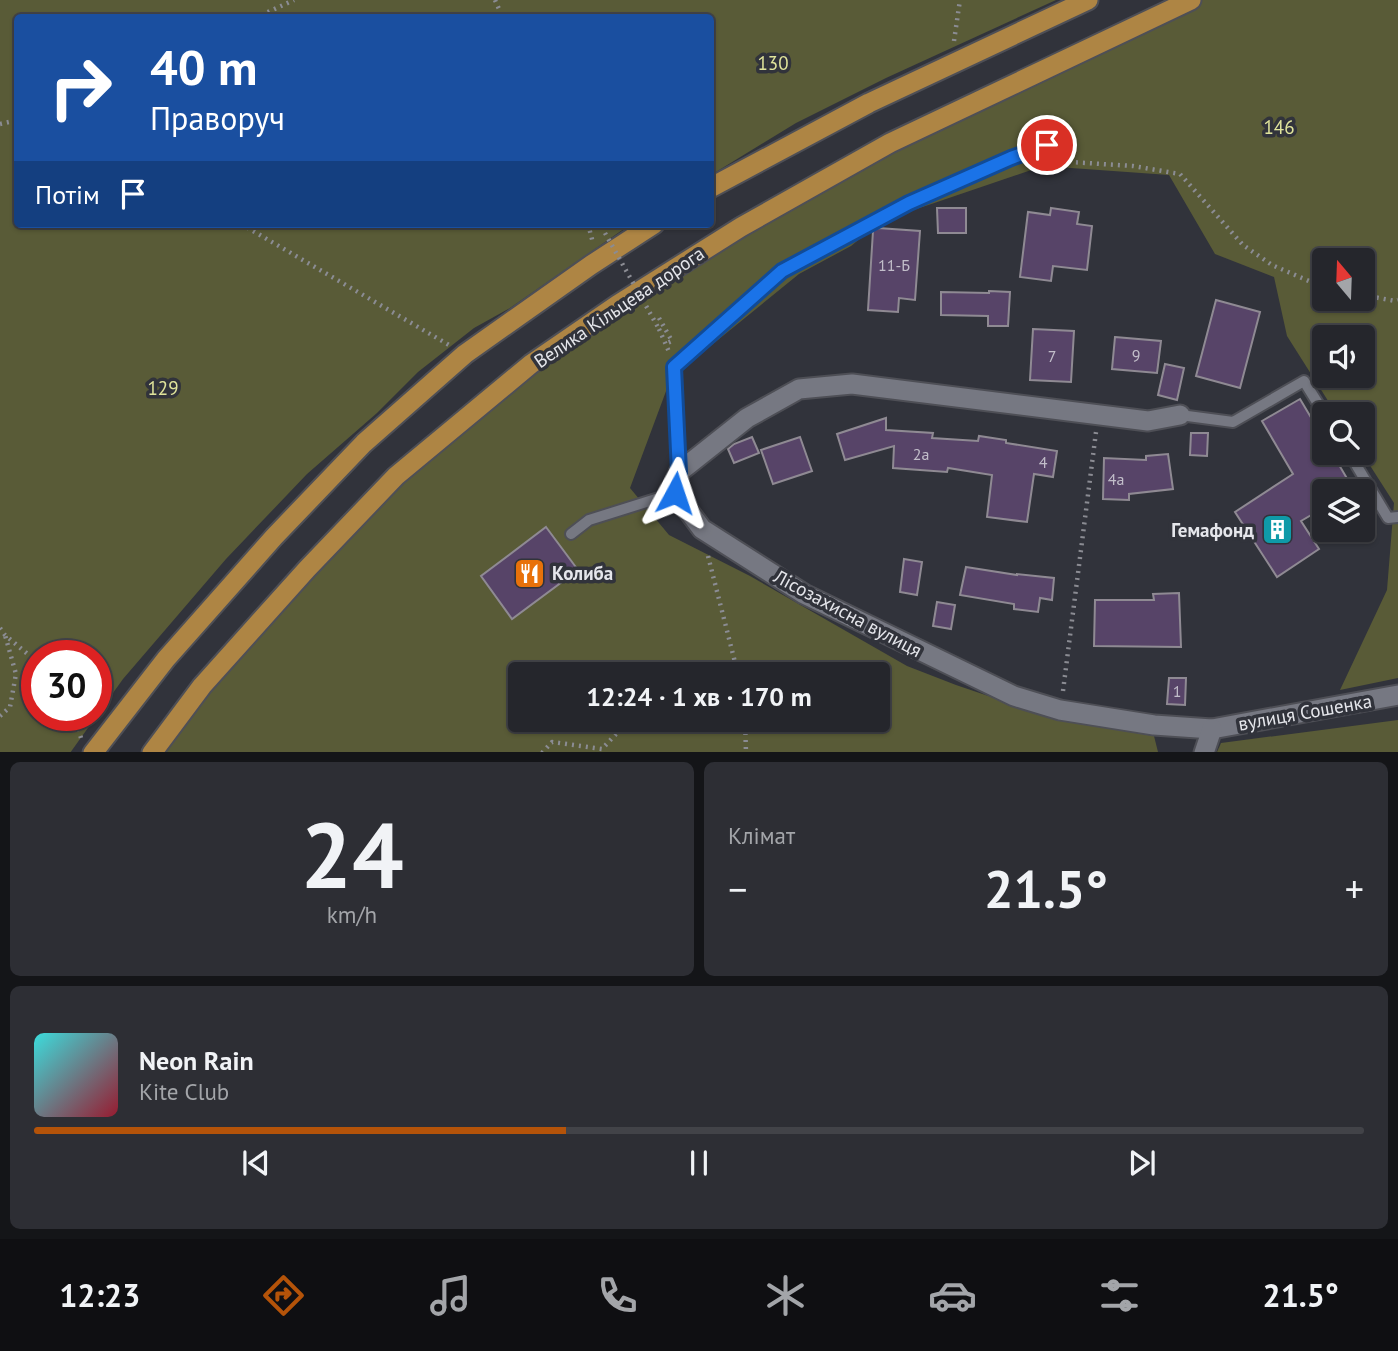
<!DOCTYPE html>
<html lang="uk">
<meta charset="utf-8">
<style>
:root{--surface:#25262c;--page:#2d2e34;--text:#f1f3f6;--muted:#a3a5a9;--line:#424348;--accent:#b45309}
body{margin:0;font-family:"PT Sans",sans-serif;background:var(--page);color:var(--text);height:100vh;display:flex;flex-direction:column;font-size:26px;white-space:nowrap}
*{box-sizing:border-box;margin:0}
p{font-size:23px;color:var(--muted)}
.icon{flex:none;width:38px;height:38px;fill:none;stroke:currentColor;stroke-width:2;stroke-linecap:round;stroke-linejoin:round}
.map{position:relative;height:752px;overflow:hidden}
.sheet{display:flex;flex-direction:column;gap:10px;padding:10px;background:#141518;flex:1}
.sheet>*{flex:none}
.banner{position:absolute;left:14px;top:14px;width:700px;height:214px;border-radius:7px;box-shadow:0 2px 5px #0004,0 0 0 2px var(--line);background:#1a4fa0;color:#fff;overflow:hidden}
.needle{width:46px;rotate:341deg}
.fabs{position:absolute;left:1312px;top:248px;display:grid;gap:14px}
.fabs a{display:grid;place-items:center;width:63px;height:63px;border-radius:7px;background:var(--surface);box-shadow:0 2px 5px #0004,0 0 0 2px var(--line);font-size:35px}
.speed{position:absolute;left:21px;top:640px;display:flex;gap:14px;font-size:35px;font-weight:700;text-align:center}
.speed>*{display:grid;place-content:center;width:91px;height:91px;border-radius:50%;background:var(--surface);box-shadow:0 2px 5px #0004,0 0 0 2px var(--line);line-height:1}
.speed .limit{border:10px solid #d22;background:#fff;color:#111}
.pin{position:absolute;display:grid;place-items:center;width:60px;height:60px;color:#fff;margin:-30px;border:4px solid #fff;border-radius:50%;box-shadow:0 2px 7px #0007}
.me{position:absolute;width:77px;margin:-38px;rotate:5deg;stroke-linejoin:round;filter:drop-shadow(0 0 5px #0008)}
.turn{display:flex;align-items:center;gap:24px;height:147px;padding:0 21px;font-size:32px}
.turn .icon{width:91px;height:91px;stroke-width:2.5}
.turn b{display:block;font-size:49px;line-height:60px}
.then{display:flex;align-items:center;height:66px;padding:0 21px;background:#0003;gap:14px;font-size:26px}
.big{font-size:52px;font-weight:600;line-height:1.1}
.sheet .card{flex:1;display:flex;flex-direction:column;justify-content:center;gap:10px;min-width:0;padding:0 24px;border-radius:10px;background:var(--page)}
.sheet .dial{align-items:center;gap:0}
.dial b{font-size:91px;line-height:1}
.song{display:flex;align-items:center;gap:21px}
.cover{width:84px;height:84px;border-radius:10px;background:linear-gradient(135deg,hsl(180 70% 55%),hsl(350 70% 35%))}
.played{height:7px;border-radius:4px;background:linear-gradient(90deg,var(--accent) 40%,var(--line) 40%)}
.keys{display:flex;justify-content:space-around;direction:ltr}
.heat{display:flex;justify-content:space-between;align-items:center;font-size:38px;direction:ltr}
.sheet .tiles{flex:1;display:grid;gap:10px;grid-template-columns:1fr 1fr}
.card:last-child{grid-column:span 2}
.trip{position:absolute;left:508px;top:662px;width:382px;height:70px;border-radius:7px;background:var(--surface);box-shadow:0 2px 5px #0004,0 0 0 2px var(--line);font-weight:600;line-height:70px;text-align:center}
.dock{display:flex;height:112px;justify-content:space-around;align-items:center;background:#0f0f12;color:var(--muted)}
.dock .icon{width:49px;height:49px}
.dock .selected{color:var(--accent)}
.dock b{font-size:32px;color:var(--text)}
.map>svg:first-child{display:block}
.green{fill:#595b37;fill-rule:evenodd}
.building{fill:#574468;stroke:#8f8a93;stroke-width:2}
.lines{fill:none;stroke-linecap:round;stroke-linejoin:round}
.service-casing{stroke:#4e4f56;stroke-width:14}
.minor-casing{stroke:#4e4f56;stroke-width:23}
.primary-casing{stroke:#4e4f56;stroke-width:23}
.path{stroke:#8b8c93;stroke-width:4.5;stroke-dasharray:2 5;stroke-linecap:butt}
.service{stroke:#767882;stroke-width:10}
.minor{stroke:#767882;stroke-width:19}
.primary{stroke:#ae8544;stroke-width:19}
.path-bridge{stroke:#8b8c93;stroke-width:4.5;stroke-dasharray:2 5;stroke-linecap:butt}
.route-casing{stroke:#114b97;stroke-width:18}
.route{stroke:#1a73e8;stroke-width:12}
.labels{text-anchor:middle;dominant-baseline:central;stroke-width:7;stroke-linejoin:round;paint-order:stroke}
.number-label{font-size:16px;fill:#c2beca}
.park-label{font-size:19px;fill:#e0e49b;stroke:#31333b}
.street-label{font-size:19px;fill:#e5e6eb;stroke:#31333b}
.poi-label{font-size:19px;font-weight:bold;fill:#e5e6eb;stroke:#31333b;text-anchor:end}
</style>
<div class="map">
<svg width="1398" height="753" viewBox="0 0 1398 753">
<rect width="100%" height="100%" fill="#31333b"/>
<g class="green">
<path d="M 0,0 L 1056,0 L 886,78 L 796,123 L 711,175 L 710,18 L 18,18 L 18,224 L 631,224 L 510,308 L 474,328 L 418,372 L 377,413 L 307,474 L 226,559 L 123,679 L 70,753 L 0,752 ZM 96,656 L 96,716 L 37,716 L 37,656 Z"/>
<path d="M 1191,0 L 1398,0 L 1398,678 L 1340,690 L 1387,590 L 1394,503 L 1362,453 L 1363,453 L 1363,415 L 1337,415 L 1287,336 L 1274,277 L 1215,254 L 1169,175 L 1043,166 L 899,215 L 873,228 L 851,246 L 799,274 L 692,361 L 675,367 L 630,488 L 669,535 L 750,576 L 907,666 L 956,685 L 1059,720 L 1154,736 L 1158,752 L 152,753 L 307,569 L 487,400 L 741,227 ZM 1325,261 L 1363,261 L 1363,299 L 1325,299 ZM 1325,338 L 1363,338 L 1363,376 L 1325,376 ZM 520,674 L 877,674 L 877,719 L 520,719 Z"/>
<path d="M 1398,720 L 1398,752 L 1217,752 L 1221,743 Z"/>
</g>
<g class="building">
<path d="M 937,208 L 966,208 L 966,233 L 938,233 Z"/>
<path d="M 1051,208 L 1079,212 L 1077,224 L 1092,226 L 1087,270 L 1053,266 L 1051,281 L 1020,277 L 1028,212 L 1050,215 Z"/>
<path d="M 878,228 L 920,231 L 915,300 L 899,298 L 898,312 L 868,310 L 873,231 Z"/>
<path d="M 989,291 L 1010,292 L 1008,326 L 988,326 L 988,316 L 941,315 L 941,292 L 989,293 Z"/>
<path d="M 1216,300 L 1260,312 L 1240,388 L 1196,376 Z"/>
<path d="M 1033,329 L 1074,331 L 1071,382 L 1030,380 Z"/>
<path d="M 1115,337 L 1161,341 L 1157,373 L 1112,369 Z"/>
<path d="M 1165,364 L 1184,368 L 1177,400 L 1158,395 Z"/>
<path d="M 1300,399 L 1325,441 L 1325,453 L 1332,453 L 1355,492 L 1325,492 L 1325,507 L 1301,521 L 1319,549 L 1277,577 L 1235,512 L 1293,474 L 1262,421 Z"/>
<path d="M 886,418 L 886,430 L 933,433 L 932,438 L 978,441 L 979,436 L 1006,440 L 1006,443 L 1057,451 L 1053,477 L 1034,474 L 1027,522 L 987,517 L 992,475 L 948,468 L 947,472 L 893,468 L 894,446 L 845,460 L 837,434 Z"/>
<path d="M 1191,433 L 1208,433 L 1207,456 L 1190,455 Z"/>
<path d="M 752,437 L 759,453 L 734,463 L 728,449 L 734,444 Z"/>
<path d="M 800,437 L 812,471 L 773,484 L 761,450 Z"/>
<path d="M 1168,454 L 1173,489 L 1129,494 L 1129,500 L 1103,499 L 1104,458 L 1146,460 L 1146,456 Z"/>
<path d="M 546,527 L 578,570 L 512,619 L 481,576 Z"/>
<path d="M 904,559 L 922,562 L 917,595 L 900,592 Z"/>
<path d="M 966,567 L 1017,575 L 1017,574 L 1054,578 L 1052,600 L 1040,598 L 1038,612 L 1014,609 L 1014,604 L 960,595 Z"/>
<path d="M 1179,593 L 1181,647 L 1094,646 L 1095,600 L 1154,600 L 1153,594 Z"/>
<path d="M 937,602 L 955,605 L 951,629 L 933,626 Z"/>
<path d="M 1169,678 L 1186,678 L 1185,705 L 1167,704 Z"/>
</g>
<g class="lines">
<defs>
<g id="service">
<path d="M 1180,415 L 1233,422 L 1304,381 L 1325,415"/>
<path d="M 1349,453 L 1388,518 L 1398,517"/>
<path d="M 679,472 L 675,367 L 782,271 L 909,203 L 1011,158 L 1065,139"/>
<path d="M 571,534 L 589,520 L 675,493"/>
</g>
<g id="minor">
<path d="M 1180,415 L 1148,421 L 852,384 L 799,389 L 747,418 L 679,472 L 675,493 L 702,529 L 804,594 L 1014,696 L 1060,710 L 1154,725 L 1212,729 L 1398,695"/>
<path d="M 1204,753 L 1212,729"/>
</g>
<g id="primary">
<path d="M 710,188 L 869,103 L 1088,0"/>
<path d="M 93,753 L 166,659 L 274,537 L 364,443 L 465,354 L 591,265 L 654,224"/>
<path d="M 152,753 L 202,686 L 307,569 L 396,476 L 531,364 L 617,305 L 741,227 L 890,143 L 1191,0"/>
</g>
</defs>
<use href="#service" class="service-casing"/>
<use href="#minor" class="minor-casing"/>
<use href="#primary" class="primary-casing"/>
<g class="path">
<path d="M 495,0 L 503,18"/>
<path d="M 255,18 L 294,0"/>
<path d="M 954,41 L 960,0"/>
<path d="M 0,124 L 18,120"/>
<path d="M 1055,161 L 1133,166 L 1180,174 L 1243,245 L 1272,265 L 1325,288"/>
<path d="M 241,224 L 449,345"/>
<path d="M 588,224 L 593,243"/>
<path d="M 1363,295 L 1395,301 L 1398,300"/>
<path d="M 659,318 L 672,341 L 667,343"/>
<path d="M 659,329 L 670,354"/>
<path d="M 708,556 L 738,674"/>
<path d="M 0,628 L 5,635 L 37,662"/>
<path d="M 1063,691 L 1096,432"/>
<path d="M 0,716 L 10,707 L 16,674 L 5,635"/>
<path d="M 74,716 L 81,738"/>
<path d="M 745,719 L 746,753"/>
<path d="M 542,753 L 552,742 L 602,749 L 630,719"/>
</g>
<use href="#service" class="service"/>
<use href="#minor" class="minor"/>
<use href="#primary" class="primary"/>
<path class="path-bridge" d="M 605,233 L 659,329"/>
</g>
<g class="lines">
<defs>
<path id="route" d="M 675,493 L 679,472 L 674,367 L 782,271 L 909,203 L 1011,158 L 1047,145"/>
</defs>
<use href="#route" class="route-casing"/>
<use href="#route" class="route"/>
</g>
<defs>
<symbol id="building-square" viewBox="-11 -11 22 22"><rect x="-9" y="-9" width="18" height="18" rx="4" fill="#0f9aa8" stroke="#31333b"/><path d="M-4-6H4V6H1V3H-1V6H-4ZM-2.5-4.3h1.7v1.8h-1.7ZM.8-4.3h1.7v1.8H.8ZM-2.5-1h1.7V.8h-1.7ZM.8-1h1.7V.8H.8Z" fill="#fff"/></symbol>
<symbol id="restaurant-square" viewBox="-11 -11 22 22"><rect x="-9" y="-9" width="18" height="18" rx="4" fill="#e8710a" stroke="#31333b"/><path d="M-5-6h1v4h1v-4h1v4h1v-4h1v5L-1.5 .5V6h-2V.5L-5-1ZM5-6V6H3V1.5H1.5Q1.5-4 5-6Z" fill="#fff"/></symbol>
</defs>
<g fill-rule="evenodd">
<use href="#building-square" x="1260" y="512" width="35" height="35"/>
<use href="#restaurant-square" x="512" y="556" width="35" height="35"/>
</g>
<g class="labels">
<g class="number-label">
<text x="894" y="265">11-Б</text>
<text x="1136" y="355">9</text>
<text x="1052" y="356">7</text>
<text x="921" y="454">2а</text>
<text x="1043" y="462">4</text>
<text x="1116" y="479">4а</text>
<text x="1177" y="691">1</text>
</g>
<g class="park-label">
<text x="773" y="63">130</text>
<text x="1279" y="127">146</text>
<text x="163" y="388">129</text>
</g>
<g class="street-label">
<text transform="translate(619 307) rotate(-34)">Велика Кільцева дорога</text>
<text transform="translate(848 613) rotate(28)">Лісозахисна вулиця</text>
<text transform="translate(1305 712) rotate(-10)">вулиця Сошенка</text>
</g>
<g class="poi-label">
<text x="1254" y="530">Гемафонд</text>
<text x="552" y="573" text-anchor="start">Колиба</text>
</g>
</g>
</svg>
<div class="fabs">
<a><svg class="needle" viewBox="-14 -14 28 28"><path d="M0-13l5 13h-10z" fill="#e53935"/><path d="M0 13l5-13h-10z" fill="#a3a5a9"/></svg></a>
<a><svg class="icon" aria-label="sound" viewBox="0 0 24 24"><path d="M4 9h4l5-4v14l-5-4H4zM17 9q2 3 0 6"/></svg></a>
<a><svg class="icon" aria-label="search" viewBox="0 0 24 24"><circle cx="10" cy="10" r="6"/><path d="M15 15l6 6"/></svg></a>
<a><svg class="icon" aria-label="layers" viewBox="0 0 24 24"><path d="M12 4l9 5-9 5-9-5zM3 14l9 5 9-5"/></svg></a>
</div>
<div class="speed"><div class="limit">30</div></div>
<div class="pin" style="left:1047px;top:145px;background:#d93025"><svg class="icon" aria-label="arrive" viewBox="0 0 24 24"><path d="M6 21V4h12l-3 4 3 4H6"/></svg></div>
<svg class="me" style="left:675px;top:493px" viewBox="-20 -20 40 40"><path d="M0-17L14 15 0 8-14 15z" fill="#1a73e8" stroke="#fff" stroke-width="4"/></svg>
<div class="trip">12:24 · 1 хв · 170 m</div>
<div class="banner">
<div class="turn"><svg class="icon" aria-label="right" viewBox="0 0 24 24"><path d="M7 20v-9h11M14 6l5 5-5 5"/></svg><div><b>40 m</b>Праворуч</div></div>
<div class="then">Потім<svg class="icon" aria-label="arrive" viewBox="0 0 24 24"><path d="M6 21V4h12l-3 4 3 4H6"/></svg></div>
</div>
</div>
<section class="sheet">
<div class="tiles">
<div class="card dial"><b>24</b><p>km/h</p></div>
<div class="card"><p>Клімат</p>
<div class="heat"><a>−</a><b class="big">21.5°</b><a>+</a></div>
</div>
<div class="card">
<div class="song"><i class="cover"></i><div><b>Neon Rain</b><p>Kite Club</p></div></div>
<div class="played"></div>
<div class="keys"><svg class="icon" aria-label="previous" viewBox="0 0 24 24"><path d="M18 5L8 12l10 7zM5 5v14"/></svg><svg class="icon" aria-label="pause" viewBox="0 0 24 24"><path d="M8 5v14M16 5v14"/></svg><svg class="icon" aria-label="next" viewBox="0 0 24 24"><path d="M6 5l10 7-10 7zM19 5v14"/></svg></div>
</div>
</div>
</section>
<nav class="dock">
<b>12:23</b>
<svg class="icon selected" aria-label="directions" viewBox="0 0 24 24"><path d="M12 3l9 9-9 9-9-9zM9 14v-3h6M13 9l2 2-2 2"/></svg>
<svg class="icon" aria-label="music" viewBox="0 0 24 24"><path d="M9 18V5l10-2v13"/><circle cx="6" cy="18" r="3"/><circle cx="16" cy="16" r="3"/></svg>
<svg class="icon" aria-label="phone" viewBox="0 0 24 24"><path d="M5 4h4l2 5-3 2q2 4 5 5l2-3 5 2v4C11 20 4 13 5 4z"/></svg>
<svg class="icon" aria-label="climate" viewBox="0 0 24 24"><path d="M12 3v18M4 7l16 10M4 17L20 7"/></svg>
<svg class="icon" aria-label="car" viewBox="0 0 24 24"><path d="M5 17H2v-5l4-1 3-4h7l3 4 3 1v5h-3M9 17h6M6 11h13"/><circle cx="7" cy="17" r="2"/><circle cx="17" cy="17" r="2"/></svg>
<svg class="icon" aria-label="filters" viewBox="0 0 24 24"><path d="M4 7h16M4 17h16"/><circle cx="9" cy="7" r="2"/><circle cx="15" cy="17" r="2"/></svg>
<b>21.5°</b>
</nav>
